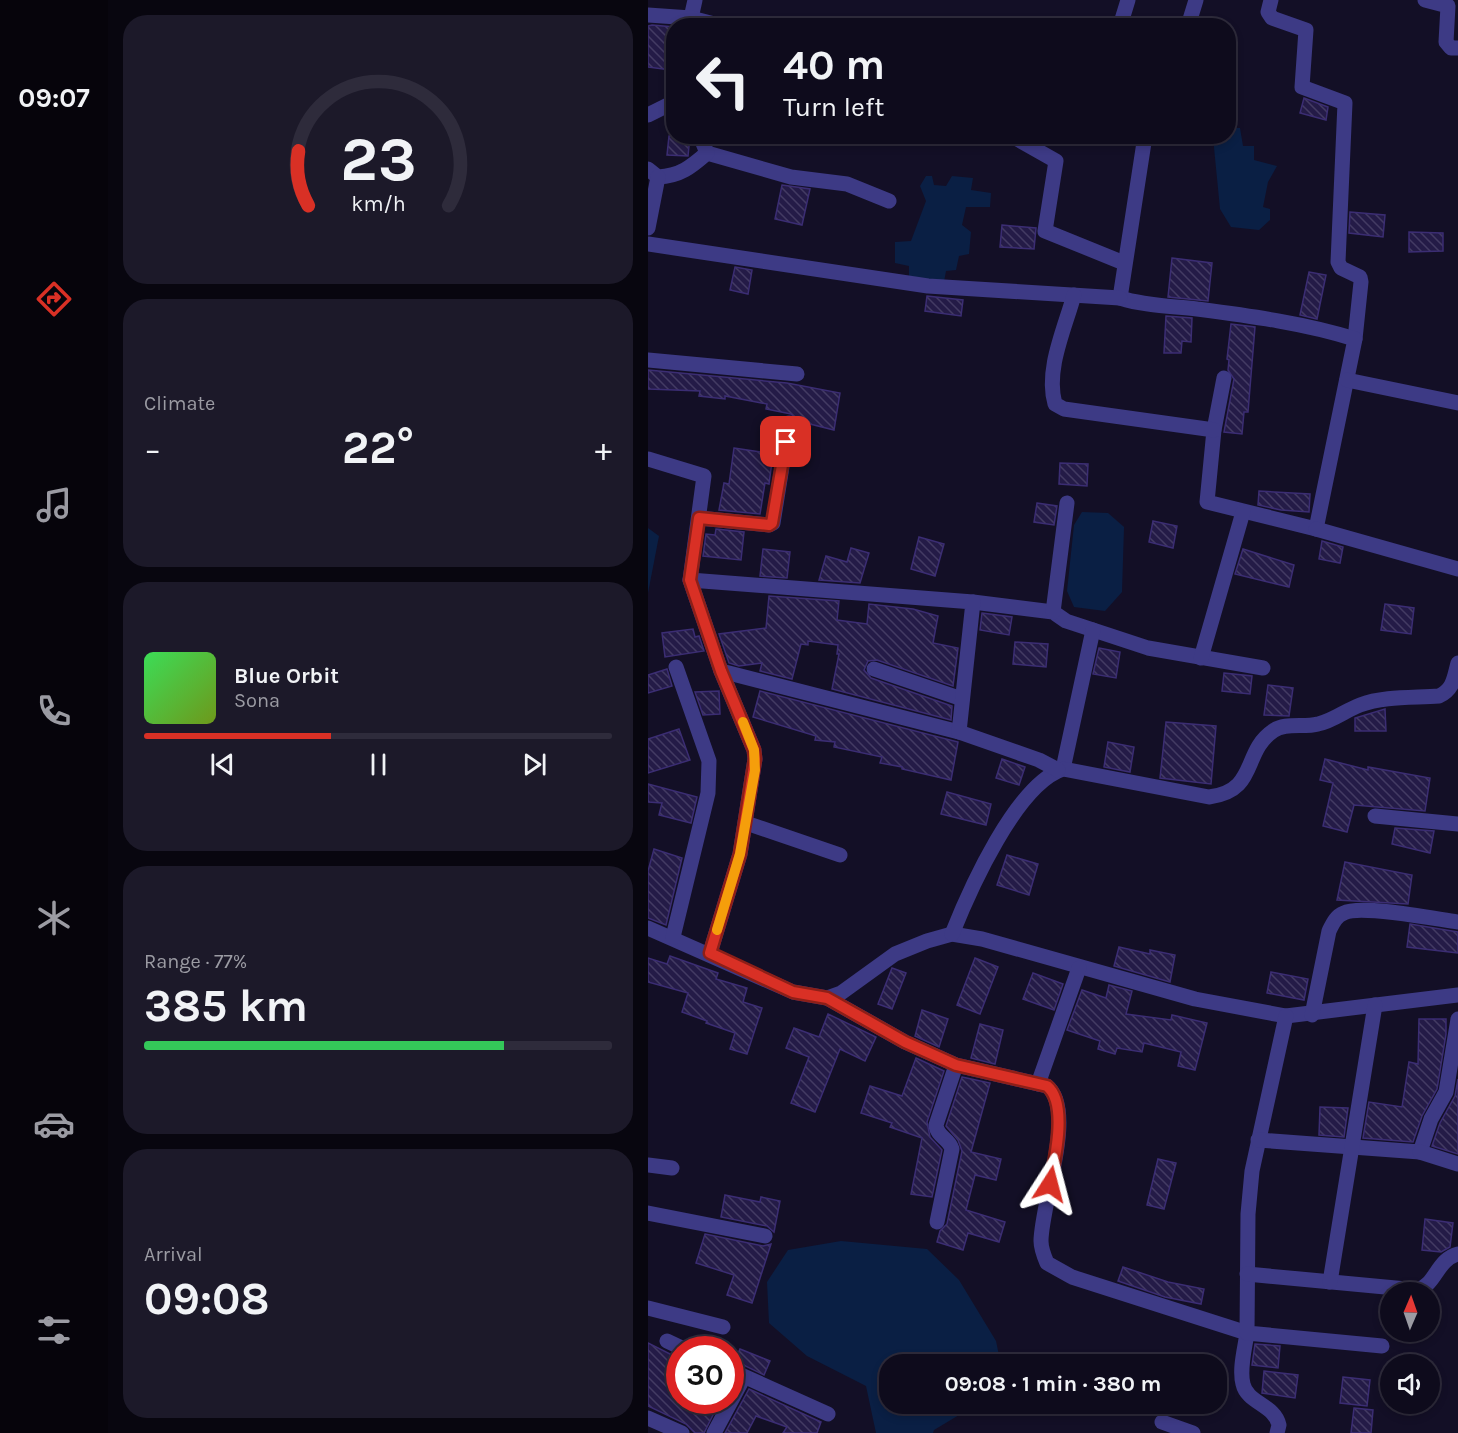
<!DOCTYPE html>
<meta charset="utf-8">
<style>
:root{--surface:#0e0b1c;--page:#1c1929;--text:#f1f3f6;--muted:#9b9ba3;--line:#2e2b3b;--accent:#d93025}
body{margin:0;font-family:Karla,sans-serif;background:var(--page);color:var(--text);height:100vh;display:flex;flex-direction:column;font-size:22px;white-space:nowrap}
*{box-sizing:border-box;margin:0}
p{font-size:20px;color:var(--muted)}
.icon{flex:none;width:33px;height:33px;fill:none;stroke:currentColor;stroke-width:2;stroke-linecap:round;stroke-linejoin:round}
.map{position:relative;flex:1;overflow:hidden}
.details{display:flex;flex-direction:column;gap:15px;padding:15px;background:#08060f;width:540px}
.details>*{flex:none}
.guide{position:absolute;left:18px;top:18px;width:570px;height:126px;border-radius:24px;box-shadow:0 3px 9px #0003,0 0 0 2px var(--line);background:#0e0b1c;color:var(--text);overflow:hidden}
.needle{width:39px;rotate:2deg}
.buttons{position:absolute;left:732px;top:1282px;display:grid;gap:12px}
.buttons a{display:grid;place-items:center;width:60px;height:60px;border-radius:50%;background:var(--surface);box-shadow:0 3px 9px #0003,0 0 0 2px var(--line);font-size:30px}
.speed{position:absolute;left:18px;top:1336px;display:flex;gap:12px;font-size:30px;font-weight:700;text-align:center}
.speed>*{display:grid;place-content:center;width:78px;height:78px;border-radius:50%;background:var(--surface);box-shadow:0 3px 9px #0003,0 0 0 2px var(--line);line-height:1}
.speed .limit{border:9px solid #d22;background:#fff;color:#111}
.pin{position:absolute;display:grid;place-items:center;width:51px;height:51px;color:#fff;margin:-26px;border-radius:12px;box-shadow:0 3px 9px #0006}
.me{position:absolute;width:66px;margin:-33px;rotate:9deg;stroke-linejoin:round;filter:drop-shadow(0 0 4px #0008)}
.turn{display:flex;align-items:center;gap:21px;height:126px;padding:0 18px;font-size:27px}
.turn .icon{width:78px;height:78px;stroke-width:2.5}
.turn b{display:block;font-size:42px;line-height:51px}
.big{font-size:45px;font-weight:700;line-height:1.1}
.details .tile{flex:1;display:flex;flex-direction:column;justify-content:center;gap:9px;min-width:0;padding:0 21px;border-radius:24px;background:var(--page)}
.details .dial{align-items:center;gap:0}
.dial svg{height:156px;overflow:visible;fill:none;stroke:var(--line);stroke-width:7;stroke-linecap:round;text-anchor:middle}
.dial text{fill:var(--text);stroke:none}
.song{display:flex;align-items:center;gap:18px}
.cover{width:72px;height:72px;border-radius:9px;background:linear-gradient(135deg,hsl(130 70% 55%),hsl(80 70% 35%))}
.played{height:6px;border-radius:3px;background:linear-gradient(90deg,var(--accent) 40%,var(--line) 40%)}
.keys{display:flex;justify-content:space-around;direction:ltr}
.heat{display:flex;justify-content:space-between;align-items:center;font-size:33px;direction:ltr}
.charge{height:9px;border-radius:4px;background:linear-gradient(90deg,#34c759 77%,var(--line) 0)}
.trip{position:absolute;left:231px;top:1354px;width:348px;height:60px;border-radius:24px;background:var(--surface);box-shadow:0 3px 9px #0003,0 0 0 2px var(--line);font-weight:700;line-height:60px;text-align:center}
main{display:flex;flex:1;min-height:0}
.tab-bar{display:flex;flex-direction:column;width:108px;justify-content:space-around;align-items:center;background:#06040b;color:var(--muted)}
.tab-bar .icon{width:42px;height:42px}
.tab-bar .current{color:var(--accent)}
.tab-bar b{font-size:27px;color:var(--text)}
.map>svg:first-child{display:block}
.water{fill:#0a1f44}
.building{fill:url(#building-back-hatch);stroke:#3b2d73;stroke-width:1.5}
.lines{fill:none;stroke-linecap:round;stroke-linejoin:round}
.minor{stroke:#3d3a85;stroke-width:15}
.route-casing{stroke:#8d1f18;stroke-width:15}
.route{stroke:#d93025;stroke-width:10}
.slow{stroke:#f59e0b;stroke-width:10}
</style>
<main>
<nav class="tab-bar">
<b>09:07</b>
<svg class="icon current" aria-label="directions" viewBox="0 0 24 24"><path d="M12 3l9 9-9 9-9-9zM9 14v-3h6M13 9l2 2-2 2"/></svg>
<svg class="icon" aria-label="music" viewBox="0 0 24 24"><path d="M9 18V5l10-2v13"/><circle cx="6" cy="18" r="3"/><circle cx="16" cy="16" r="3"/></svg>
<svg class="icon" aria-label="phone" viewBox="0 0 24 24"><path d="M5 4h4l2 5-3 2q2 4 5 5l2-3 5 2v4C11 20 4 13 5 4z"/></svg>
<svg class="icon" aria-label="climate" viewBox="0 0 24 24"><path d="M12 3v18M4 7l16 10M4 17L20 7"/></svg>
<svg class="icon" aria-label="car" viewBox="0 0 24 24"><path d="M5 17H2v-5l4-1 3-4h7l3 4 3 1v5h-3M9 17h6M6 11h13"/><circle cx="7" cy="17" r="2"/><circle cx="17" cy="17" r="2"/></svg>
<svg class="icon" aria-label="filters" viewBox="0 0 24 24"><path d="M4 7h16M4 17h16"/><circle cx="9" cy="7" r="2"/><circle cx="15" cy="17" r="2"/></svg>
</nav>
<section class="details">
<div class="tile dial"><svg viewBox="0 0 100 80">
<path d="M14 69A42 42 0 1 1 86 69"/>
<path d="M14 69A42 42 0 0 1 9 41" stroke="#d93025"/>
<text x="50" y="56" font-size="32" font-weight="700">23</text>
<text x="50" y="72" font-size="11">km/h</text>
</svg></div>
<div class="tile"><p>Climate</p>
<div class="heat"><a>−</a><b class="big">22°</b><a>+</a></div>
</div>
<div class="tile">
<div class="song"><i class="cover"></i><div><b>Blue Orbit</b><p>Sona</p></div></div>
<div class="played"></div>
<div class="keys"><svg class="icon" aria-label="previous" viewBox="0 0 24 24"><path d="M18 5L8 12l10 7zM5 5v14"/></svg><svg class="icon" aria-label="pause" viewBox="0 0 24 24"><path d="M8 5v14M16 5v14"/></svg><svg class="icon" aria-label="next" viewBox="0 0 24 24"><path d="M6 5l10 7-10 7zM19 5v14"/></svg></div>
</div>
<div class="tile"><p>Range · 77%</p><b class="big">385 km</b><div class="charge"></div></div>
<div class="tile"><p>Arrival</p><b class="big">09:08</b></div>
</section>
<div class="map">
<svg width="810" height="1433" viewBox="0 0 810 1433">
<defs>
<pattern id="building-back-hatch" width="6" height="6" patternUnits="userSpaceOnUse" patternTransform="scale(1.5)"><rect width="6" height="6" fill="#241b47"/><path d="M-1 5l2 2M0 0l6 6M5-1l2 2" fill="none" stroke="#433b63"/></pattern>
</defs>
<rect width="100%" height="100%" fill="#130f26"/>
<g class="water">
<path d="M 581,128 L 592,128 L 595,146 L 606,146 L 606,160 L 629,166 L 620,182 L 615,207 L 622,209 L 622,220 L 611,230 L 583,227 L 572,209 L 565,137 L 580,136 Z"/>
<path d="M 278,176 L 284,176 L 286,185 L 298,186 L 304,176 L 325,178 L 323,190 L 343,193 L 342,207 L 318,207 L 314,225 L 323,232 L 321,254 L 311,256 L 308,270 L 298,271 L 296,282 L 261,276 L 261,266 L 247,263 L 247,242 L 263,241 L 278,201 L 272,186 Z"/>
<path d="M 434,512 L 460,513 L 476,527 L 474,592 L 457,611 L 426,607 L 419,591 L 426,525 Z"/>
<path d="M 0,528 L 11,536 L 0,593 Z"/>
<path d="M 193,1241 L 279,1249 L 311,1280 L 348,1341 L 353,1365 L 242,1365 L 242,1404 L 360,1404 L 360,1408 L 316,1412 L 286,1430 L 285,1433 L 228,1433 L 218,1386 L 159,1356 L 121,1323 L 119,1282 L 140,1250 Z"/>
</g>
<g class="building">
<path d="M 4,25 L 26,27 L 22,70 L 0,67 L 0,26 Z"/>
<path d="M 656,98 L 680,107 L 678,120 L 652,113 Z"/>
<path d="M 21,136 L 42,136 L 40,156 L 19,155 Z"/>
<path d="M 134,185 L 162,189 L 154,225 L 127,219 Z"/>
<path d="M 702,212 L 737,215 L 735,237 L 701,233 Z"/>
<path d="M 354,225 L 388,228 L 386,249 L 352,247 Z"/>
<path d="M 761,232 L 795,233 L 795,251 L 761,252 Z"/>
<path d="M 524,258 L 564,263 L 560,301 L 520,297 Z"/>
<path d="M 87,267 L 104,270 L 100,294 L 82,290 Z"/>
<path d="M 661,272 L 678,275 L 669,319 L 652,315 Z"/>
<path d="M 279,296 L 315,300 L 313,316 L 277,311 Z"/>
<path d="M 518,316 L 544,318 L 543,342 L 534,341 L 533,353 L 516,353 Z"/>
<path d="M 583,324 L 607,327 L 600,412 L 596,412 L 594,434 L 576,432 L 586,379 L 580,370 L 581,360 L 579,359 Z"/>
<path d="M 0,370 L 139,383 L 192,393 L 186,430 L 150,421 L 143,414 L 118,409 L 119,404 L 77,396 L 77,399 L 51,396 L 52,391 L 0,389 Z"/>
<path d="M 86,448 L 125,454 L 121,484 L 117,483 L 112,514 L 71,510 L 76,483 L 81,484 Z"/>
<path d="M 412,463 L 440,464 L 439,486 L 411,484 Z"/>
<path d="M 611,491 L 662,494 L 661,512 L 633,510 L 610,505 Z"/>
<path d="M 389,503 L 409,506 L 406,525 L 386,522 Z"/>
<path d="M 505,521 L 529,526 L 525,548 L 501,542 Z"/>
<path d="M 68,529 L 96,532 L 93,560 L 55,556 L 58,534 L 67,535 Z"/>
<path d="M 271,537 L 296,544 L 287,576 L 263,569 Z"/>
<path d="M 674,541 L 695,547 L 692,563 L 671,559 Z"/>
<path d="M 203,548 L 221,553 L 212,583 L 171,580 L 178,556 L 199,562 Z"/>
<path d="M 115,549 L 142,552 L 139,578 L 112,576 Z"/>
<path d="M 595,549 L 646,565 L 641,587 L 587,574 Z"/>
<path d="M 121,596 L 191,601 L 189,620 L 219,624 L 221,604 L 265,609 L 290,616 L 285,643 L 310,648 L 305,686 L 229,660 L 220,661 L 216,670 L 223,678 L 304,706 L 303,720 L 184,689 L 191,654 L 189,654 L 190,645 L 160,641 L 160,645 L 153,644 L 144,679 L 112,671 L 114,663 L 91,666 L 81,663 L 71,634 L 118,628 Z"/>
<path d="M 737,604 L 766,608 L 763,634 L 733,630 Z"/>
<path d="M 334,613 L 364,617 L 361,635 L 332,630 Z"/>
<path d="M 45,629 L 47,637 L 51,636 L 56,651 L 17,657 L 14,633 Z"/>
<path d="M 367,642 L 400,644 L 398,667 L 365,664 Z"/>
<path d="M 451,648 L 472,652 L 468,678 L 445,674 Z"/>
<path d="M 19,669 L 24,686 L 0,693 L 0,675 Z"/>
<path d="M 576,673 L 604,676 L 602,694 L 574,691 Z"/>
<path d="M 620,685 L 645,688 L 641,716 L 616,715 Z"/>
<path d="M 71,691 L 72,714 L 55,715 L 47,692 Z"/>
<path d="M 112,691 L 310,742 L 303,780 L 254,769 L 254,767 L 232,763 L 234,757 L 186,747 L 187,742 L 167,740 L 168,736 L 105,717 Z"/>
<path d="M 737,709 L 738,731 L 707,731 L 707,718 Z"/>
<path d="M 518,722 L 568,726 L 563,784 L 512,778 Z"/>
<path d="M 31,729 L 42,760 L 0,773 L 0,739 Z"/>
<path d="M 460,742 L 486,747 L 482,772 L 456,767 Z"/>
<path d="M 354,759 L 377,767 L 371,785 L 348,778 Z"/>
<path d="M 677,759 L 720,770 L 720,767 L 782,778 L 777,811 L 706,805 L 699,832 L 675,826 L 685,783 L 672,780 Z"/>
<path d="M 0,784 L 49,797 L 43,823 L 11,815 L 14,803 L 0,802 Z"/>
<path d="M 299,792 L 343,804 L 338,825 L 293,814 Z"/>
<path d="M 747,828 L 786,831 L 782,853 L 744,844 Z"/>
<path d="M 6,849 L 34,858 L 18,925 L 0,918 L 0,871 Z"/>
<path d="M 359,855 L 390,864 L 381,895 L 349,885 Z"/>
<path d="M 697,862 L 764,875 L 760,904 L 689,900 Z"/>
<path d="M 762,924 L 810,932 L 810,953 L 759,947 Z"/>
<path d="M 471,947 L 502,954 L 502,950 L 527,955 L 522,982 L 466,966 Z"/>
<path d="M 22,956 L 70,973 L 68,979 L 99,988 L 95,1002 L 114,1008 L 99,1054 L 82,1049 L 87,1033 L 58,1023 L 59,1021 L 34,1012 L 40,993 L 0,982 L 0,958 L 19,964 Z"/>
<path d="M 327,958 L 350,967 L 332,1014 L 309,1005 Z"/>
<path d="M 244,968 L 258,973 L 244,1009 L 230,1004 Z"/>
<path d="M 623,972 L 660,979 L 656,1000 L 619,993 Z"/>
<path d="M 385,973 L 415,984 L 406,1010 L 375,999 Z"/>
<path d="M 461,985 L 484,991 L 478,1014 L 523,1020 L 524,1015 L 559,1023 L 547,1070 L 530,1066 L 533,1052 L 496,1043 L 494,1052 L 469,1048 L 467,1054 L 450,1049 L 452,1041 L 419,1030 L 434,990 L 458,998 Z"/>
<path d="M 274,1010 L 300,1019 L 291,1047 L 267,1036 Z"/>
<path d="M 180,1014 L 228,1037 L 217,1061 L 192,1049 L 167,1112 L 143,1103 L 161,1057 L 138,1048 L 146,1028 L 171,1037 Z"/>
<path d="M 771,1019 L 798,1019 L 798,1034 L 789,1089 L 774,1116 L 765,1142 L 715,1138 L 721,1102 L 754,1107 L 761,1062 L 770,1064 Z"/>
<path d="M 332,1024 L 355,1030 L 347,1064 L 323,1058 Z"/>
<path d="M 268,1058 L 296,1071 L 279,1122 L 282,1137 L 294,1150 L 284,1197 L 263,1194 L 274,1138 L 242,1127 L 244,1123 L 213,1113 L 222,1086 L 254,1096 Z"/>
<path d="M 314,1077 L 342,1083 L 323,1152 L 353,1159 L 348,1180 L 327,1175 L 318,1210 L 357,1222 L 351,1242 L 320,1233 L 315,1250 L 289,1242 L 292,1231 L 299,1224 L 314,1151 L 310,1140 L 298,1126 Z"/>
<path d="M 810,1079 L 810,1154 L 784,1146 L 792,1123 L 807,1096 Z"/>
<path d="M 672,1107 L 700,1108 L 696,1137 L 671,1135 Z"/>
<path d="M 510,1159 L 528,1163 L 516,1209 L 499,1205 Z"/>
<path d="M 77,1195 L 112,1202 L 113,1197 L 132,1201 L 126,1232 L 119,1226 L 73,1217 Z"/>
<path d="M 777,1219 L 805,1223 L 802,1247 L 793,1252 L 774,1250 Z"/>
<path d="M 57,1234 L 115,1246 L 123,1244 L 104,1303 L 79,1295 L 86,1275 L 48,1263 Z"/>
<path d="M 475,1267 L 520,1282 L 556,1289 L 553,1304 L 517,1297 L 470,1281 Z"/>
<path d="M 0,1343 L 32,1359 L 32,1401 L 72,1401 L 56,1433 L 47,1433 L 38,1424 L 0,1406 Z"/>
<path d="M 607,1344 L 632,1346 L 630,1368 L 604,1365 Z"/>
<path d="M 92,1349 L 122,1361 L 116,1375 L 87,1361 Z"/>
<path d="M 616,1371 L 650,1375 L 647,1398 L 614,1393 Z"/>
<path d="M 695,1377 L 722,1380 L 719,1406 L 692,1403 Z"/>
<path d="M 101,1389 L 173,1422 L 169,1433 L 135,1433 L 139,1427 L 108,1416 L 99,1433 L 77,1433 Z"/>
<path d="M 706,1408 L 725,1410 L 723,1433 L 703,1433 Z"/>
</g>
<g class="lines">
<g class="minor">
<path d="M 623,0 L 620,12 L 624,18 L 658,30 L 654,87 L 697,103 L 690,262 L 693,268 L 712,277 L 713,282 L 707,339"/>
<path d="M 777,0 L 800,6 L 798,42 L 803,48 L 810,48"/>
<path d="M 0,15 L 43,18 L 47,0"/>
<path d="M 42,26 L 43,18 L 74,26"/>
<path d="M 472,26 L 480,0"/>
<path d="M 540,26 L 548,0"/>
<path d="M 0,115 L 26,102"/>
<path d="M 364,136 L 408,161 L 397,231 L 476,263"/>
<path d="M 497,136 L 472,298 C 498,306 523,306 549,309 C 602,316 656,323 707,339 L 668,529 L 559,502 L 566,430 L 576,378"/>
<path d="M 59,153 L 143,177 L 199,184 L 241,201"/>
<path d="M 0,169 L 10,177 C 32,176 43,167 59,153 L 52,136"/>
<path d="M 0,228 L 10,177"/>
<path d="M 0,244 L 280,286 L 472,298"/>
<path d="M 426,295 C 417,328 397,370 407,404 L 416,409 L 566,430"/>
<path d="M 0,360 L 149,374"/>
<path d="M 699,380 L 810,403"/>
<path d="M 0,459 L 56,476 L 42,580"/>
<path d="M 51,518 L 121,525 L 125,523 L 141,423"/>
<path d="M 668,529 L 810,569"/>
<path d="M 325,602 L 405,612 L 418,621 L 500,648 L 615,668"/>
<path d="M 405,612 L 419,503"/>
<path d="M 553,658 L 595,512"/>
<path d="M 226,669 L 314,699"/>
<path d="M 73,671 L 311,732"/>
<path d="M 415,769 L 445,630"/>
<path d="M 727,816 L 810,824"/>
<path d="M 98,823 L 192,855"/>
<path d="M 0,928 L 145,992 L 179,998 L 193,993 L 247,954 L 279,941 L 304,934 L 334,939 L 547,999 L 638,1016 L 810,995"/>
<path d="M 304,934 C 322,889 368,785 415,769 L 561,797 C 610,791 594,752 625,731 C 637,722 656,728 670,724 C 685,721 698,710 712,705 C 736,696 766,698 791,696 C 806,689 806,677 810,663"/>
<path d="M 25,937 L 60,793 L 61,761 L 28,667"/>
<path d="M 62,953 L 92,854 L 107,759 L 106,750 L 73,671 L 42,580 L 325,602 L 311,732 L 391,760 L 410,770"/>
<path d="M 179,998 L 257,1042 L 308,1065 L 399,1086 C 429,1110 393,1205 393,1241 C 393,1248 396,1256 399,1263 L 424,1277 L 599,1333 C 597,1348 591,1369 595,1384 C 599,1403 627,1405 631,1425 L 629,1433"/>
<path d="M 664,1015 L 681,931 C 685,923 688,916 696,913 C 712,904 788,919 810,922"/>
<path d="M 638,1016 L 604,1171 L 600,1214 L 599,1333 L 734,1346"/>
<path d="M 390,1084 L 431,968"/>
<path d="M 610,1140 L 772,1152 L 783,1119 L 798,1092 L 810,1019"/>
<path d="M 772,1152 L 810,1164"/>
<path d="M 0,1165 L 24,1168"/>
<path d="M 0,1213 L 117,1236"/>
<path d="M 289,1222 L 304,1149 C 301,1138 289,1137 288,1125 L 308,1065"/>
<path d="M 599,1274 L 769,1290 C 789,1284 788,1260 810,1254"/>
<path d="M 682,1282 L 727,1005"/>
<path d="M 0,1308 L 75,1327"/>
<path d="M 19,1341 L 38,1350"/>
<path d="M 82,1370 L 180,1414"/>
<path d="M 0,1418 L 34,1433"/>
<path d="M 514,1422 L 545,1433"/>
<path d="M 66,1433 L 96,1377"/>
</g>
</g>
<g class="lines">
<defs>
<path id="route" d="M 138,442 L 124,523 L 121,525 L 51,518 L 42,580 L 73,671 L 106,750 L 107,759 L 92,854 L 62,953 L 145,992 L 179,998 L 257,1042 L 308,1065 L 399,1086 C 420,1103 407,1159 402,1184"/>
</defs>
<use href="#route" class="route-casing"/>
<use href="#route" class="route"/>
<path class="slow" d="M 69,930 L 92,854 L 107,770 L 106,750 L 95,722"/>
</g>
</svg>
<div class="buttons">
<a><svg class="needle" viewBox="-14 -14 28 28"><path d="M0-13l5 13h-10z" fill="#e53935"/><path d="M0 13l5-13h-10z" fill="#9b9ba3"/></svg></a>
<a><svg class="icon" aria-label="sound" viewBox="0 0 24 24"><path d="M4 9h4l5-4v14l-5-4H4zM17 9q2 3 0 6"/></svg></a>
</div>
<div class="speed"><div class="limit">30</div></div>
<div class="pin" style="left:138px;top:442px;background:#d93025"><svg class="icon" aria-label="arrive" viewBox="0 0 24 24"><path d="M6 21V4h12l-3 4 3 4H6"/></svg></div>
<svg class="me" style="left:402px;top:1184px" viewBox="-20 -20 40 40"><path d="M0-17L14 15 0 8-14 15z" fill="#d93025" stroke="#fff" stroke-width="4"/></svg>
<div class="trip">09:08 · 1 min · 380 m</div>
<div class="guide">
<div class="turn"><svg class="icon" aria-label="left" viewBox="0 0 24 24"><path d="M17 20v-9H6M10 6l-5 5 5 5"/></svg><div><b>40 m</b>Turn left</div></div>
</div>
</div>
</main>
